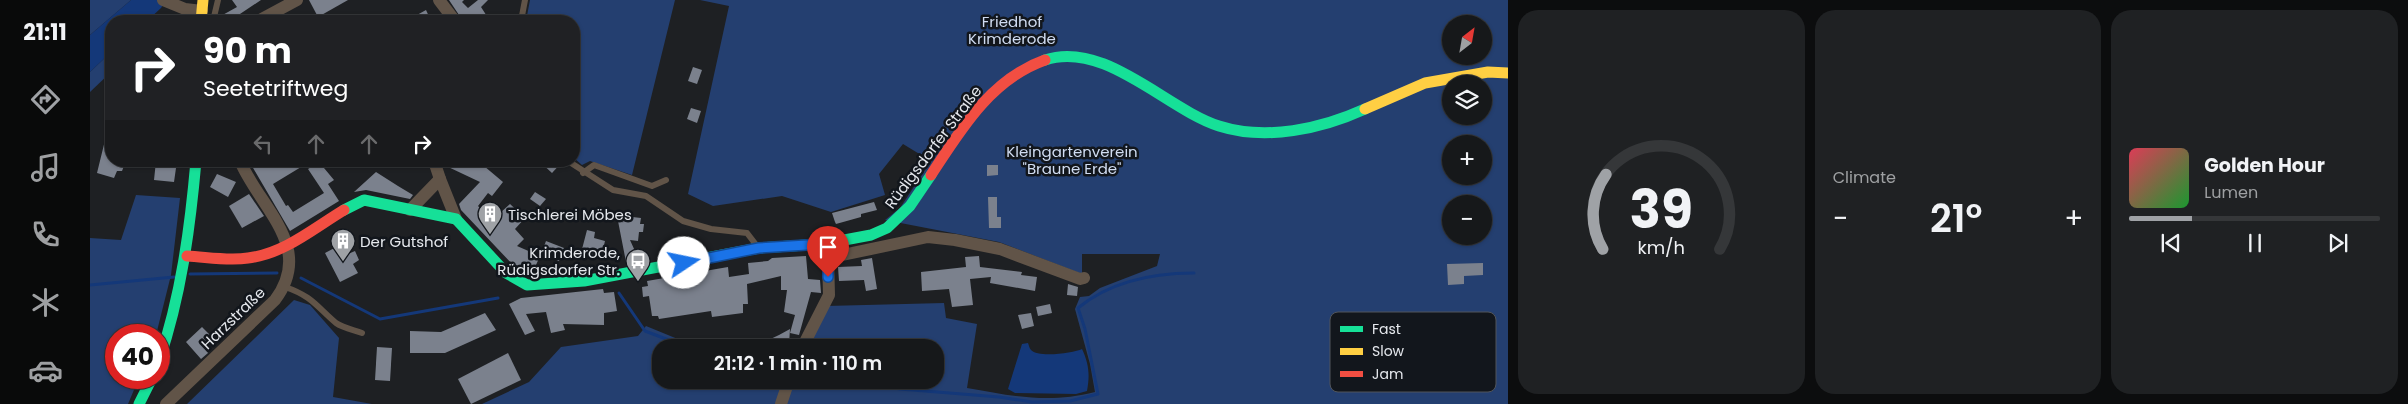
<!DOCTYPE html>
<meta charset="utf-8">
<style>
:root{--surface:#16181a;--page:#1f2123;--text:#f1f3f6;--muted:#9ea0a2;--line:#353739;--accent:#9fa2a6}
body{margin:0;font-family:Poppins,sans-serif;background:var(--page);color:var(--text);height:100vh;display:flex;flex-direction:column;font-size:19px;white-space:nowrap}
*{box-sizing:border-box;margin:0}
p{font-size:16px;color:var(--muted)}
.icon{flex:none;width:28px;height:28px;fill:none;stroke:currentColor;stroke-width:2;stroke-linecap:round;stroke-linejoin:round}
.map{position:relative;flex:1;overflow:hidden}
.side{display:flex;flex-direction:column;gap:10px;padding:10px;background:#0c0d0e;width:900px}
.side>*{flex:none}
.guide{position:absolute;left:15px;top:15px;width:475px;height:152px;border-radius:20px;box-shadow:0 1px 4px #0004,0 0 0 1px var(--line);background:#202124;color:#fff;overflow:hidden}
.needle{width:32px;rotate:31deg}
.tools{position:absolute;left:1352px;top:15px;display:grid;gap:10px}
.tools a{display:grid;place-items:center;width:50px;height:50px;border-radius:50%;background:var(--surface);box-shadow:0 1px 4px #0004,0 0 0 1px var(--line);font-size:25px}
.speed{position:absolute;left:15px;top:324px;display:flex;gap:10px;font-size:25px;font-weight:700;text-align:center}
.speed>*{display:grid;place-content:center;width:65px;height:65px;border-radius:50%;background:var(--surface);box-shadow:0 1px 4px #0004,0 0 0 1px var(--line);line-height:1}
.speed .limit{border:8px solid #d22;background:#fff;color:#111}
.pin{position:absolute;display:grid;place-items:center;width:42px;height:42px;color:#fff;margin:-51px -21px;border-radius:50% 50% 50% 0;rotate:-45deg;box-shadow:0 0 5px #0007}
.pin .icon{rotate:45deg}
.me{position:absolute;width:55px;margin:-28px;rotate:79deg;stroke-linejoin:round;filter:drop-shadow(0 0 4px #0008)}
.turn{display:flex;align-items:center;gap:18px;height:105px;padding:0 15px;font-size:22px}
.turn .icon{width:65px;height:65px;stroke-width:2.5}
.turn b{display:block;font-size:35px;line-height:42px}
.lanes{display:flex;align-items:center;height:48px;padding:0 15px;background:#0003;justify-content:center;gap:25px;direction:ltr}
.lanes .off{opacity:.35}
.big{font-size:38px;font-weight:600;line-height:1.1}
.side .card{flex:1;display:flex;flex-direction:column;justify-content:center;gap:8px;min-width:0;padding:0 18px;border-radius:20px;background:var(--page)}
.side .dial{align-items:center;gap:0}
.dial svg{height:130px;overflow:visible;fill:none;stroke:var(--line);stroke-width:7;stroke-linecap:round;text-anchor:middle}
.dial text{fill:var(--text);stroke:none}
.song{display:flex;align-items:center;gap:15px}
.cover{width:60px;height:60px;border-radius:8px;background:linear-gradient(135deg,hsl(350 70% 55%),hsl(130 70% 35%))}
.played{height:5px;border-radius:2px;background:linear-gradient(90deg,var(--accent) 25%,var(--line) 25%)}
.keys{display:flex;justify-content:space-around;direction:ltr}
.heat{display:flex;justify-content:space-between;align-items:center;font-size:28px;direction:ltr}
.side .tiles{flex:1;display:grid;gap:10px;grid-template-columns:repeat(3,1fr)}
.trip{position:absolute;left:562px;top:339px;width:292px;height:50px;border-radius:20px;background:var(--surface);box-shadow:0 1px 4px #0004,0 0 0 1px var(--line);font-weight:600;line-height:50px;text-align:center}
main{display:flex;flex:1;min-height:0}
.tabs{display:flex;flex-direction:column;width:90px;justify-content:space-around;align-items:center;background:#090a0a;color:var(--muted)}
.tabs .icon{width:35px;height:35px}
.tabs .selected{color:var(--accent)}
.tabs b{font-size:22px;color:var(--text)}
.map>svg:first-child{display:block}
.green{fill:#243f70;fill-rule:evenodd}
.water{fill:#143879}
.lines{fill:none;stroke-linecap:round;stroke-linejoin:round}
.stream{stroke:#143879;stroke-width:3}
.building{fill:#7b818d}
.lane{stroke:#615448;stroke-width:6}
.street{stroke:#615448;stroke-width:12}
.fast{stroke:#16e098;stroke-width:11}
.slow{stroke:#ffcf43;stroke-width:11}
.jam{stroke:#f24e42;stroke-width:11}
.route-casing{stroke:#114b97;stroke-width:12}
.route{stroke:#1a73e8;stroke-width:9}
.labels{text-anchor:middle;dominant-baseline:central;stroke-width:5;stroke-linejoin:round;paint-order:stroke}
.park-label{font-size:15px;fill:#d1ddf2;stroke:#12161c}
.street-label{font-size:15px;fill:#e5e8ed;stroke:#12161c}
.poi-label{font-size:15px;fill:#e5e8ed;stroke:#12161c;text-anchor:start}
.key{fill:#12161c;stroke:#51555b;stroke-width:1}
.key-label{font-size:14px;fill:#e5e8ed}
</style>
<main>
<nav class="tabs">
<b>21:11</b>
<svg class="icon selected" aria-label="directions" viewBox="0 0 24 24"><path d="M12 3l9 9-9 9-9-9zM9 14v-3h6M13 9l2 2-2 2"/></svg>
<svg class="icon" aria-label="music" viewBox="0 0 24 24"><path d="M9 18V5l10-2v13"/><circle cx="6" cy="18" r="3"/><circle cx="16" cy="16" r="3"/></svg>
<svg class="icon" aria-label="phone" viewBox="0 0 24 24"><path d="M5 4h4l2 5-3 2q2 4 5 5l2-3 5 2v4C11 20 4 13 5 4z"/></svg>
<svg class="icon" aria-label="climate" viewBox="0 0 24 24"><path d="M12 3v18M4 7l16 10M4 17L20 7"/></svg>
<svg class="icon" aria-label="car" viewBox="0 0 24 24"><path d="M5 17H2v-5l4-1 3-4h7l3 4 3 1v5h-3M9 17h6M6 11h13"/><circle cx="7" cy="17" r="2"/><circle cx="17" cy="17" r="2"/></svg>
</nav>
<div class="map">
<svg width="1418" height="404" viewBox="0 0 1418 404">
<rect width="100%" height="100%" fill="#1e2023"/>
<g class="green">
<path d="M 0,0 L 41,0 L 0,35 Z"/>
<path d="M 440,0 L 585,0 L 542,175 L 500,161 L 492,165 L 484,158 L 484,21 L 436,21 Z"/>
<path d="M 610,0 L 1418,0 L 1418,404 L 392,404 L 439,382 L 471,347 L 548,336 L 556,326 L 595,342 L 625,347 L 571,348 L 571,380 L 846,380 L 846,348 L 717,347 L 736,306 L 854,303 L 856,318 L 887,324 L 877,388 C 922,396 959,404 1005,392 L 1000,364 L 985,309 L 990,297 L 999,296 L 1010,288 L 1067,266 L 1070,254 L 992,254 L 992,274 L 909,242 L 795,220 L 810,208 L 841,161 L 813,144 L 789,174 L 795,195 L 741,212 L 692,196 L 623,206 L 598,194 L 639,6 ZM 1361,24 L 1394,24 L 1394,56 L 1361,56 ZM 1361,84 L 1394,84 L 1394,116 L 1361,116 ZM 1361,144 L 1394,144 L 1394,176 L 1361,176 ZM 1361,204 L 1394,204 L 1394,236 L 1361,236 Z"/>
<path d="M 21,52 L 21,72 L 0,92 L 0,72 Z"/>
<path d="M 46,195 L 90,198 L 81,275 L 66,335 L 26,335 L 26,378 L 49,378 L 38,404 L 0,404 L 0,238 L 31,240 Z"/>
<path d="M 204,300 L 220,305 L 249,338 L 243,397 L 282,404 L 97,404 Z"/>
</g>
<g class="water">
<path d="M 41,0 L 76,0 L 71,8 L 57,21 L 21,21 L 21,52 L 0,72 L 0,35 Z"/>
<path d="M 938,343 C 939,345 939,348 941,350 C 948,358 984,353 992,349 C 999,364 1000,375 997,391 L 986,394 L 925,393 L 918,389 L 932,344 Z"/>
</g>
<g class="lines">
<g class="stream">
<path d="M 100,274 L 187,273"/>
<path d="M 211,278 L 290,319 L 408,298"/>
<path d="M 0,285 L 84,277"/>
<path d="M 529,293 L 555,331 L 600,348"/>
<path d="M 763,380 L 810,389 L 909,397 L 942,402 L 980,401 L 1008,394 L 995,329 L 988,308 C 1021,281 1063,273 1104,273"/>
</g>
</g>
<g class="building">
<path d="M 142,0 L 171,0 L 147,16 L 150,21 L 128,21 L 129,17 L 147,7 Z"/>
<path d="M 219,0 L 258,0 L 228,17 Z"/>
<path d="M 359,0 L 374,0 L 372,2 L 378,8 L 388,0 L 398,0 L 391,7 L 400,21 L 386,21 L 382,15 L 373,21 Z"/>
<path d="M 336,10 L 341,21 L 316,21 Z"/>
<path d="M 603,67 L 612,70 L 607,84 L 598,81 Z"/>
<path d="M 601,108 L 611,111 L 607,123 L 597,119 Z"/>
<path d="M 19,124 L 21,125 L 21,161 L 36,161 L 32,171 L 27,171 L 24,178 L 7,173 Z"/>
<path d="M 66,161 L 74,162 L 73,167 L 86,168 L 84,182 L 64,180 Z"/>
<path d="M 159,161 L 221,161 L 183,184 L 196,206 L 198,205 L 203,212 L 234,193 L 218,169 L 229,162 L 244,180 L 238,184 L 249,201 L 200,231 Z"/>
<path d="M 353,161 L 398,161 L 394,166 L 413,182 L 402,196 L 398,193 L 388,206 L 399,218 L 407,210 L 410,213 L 420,204 L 435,218 L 425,229 L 434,239 L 427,246 L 450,256 L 442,274 L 423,265 L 371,210 L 369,204 L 390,182 L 354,165 Z"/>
<path d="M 449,161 L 473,161 L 462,173 Z"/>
<path d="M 897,165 L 908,165 L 908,175 L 897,176 Z"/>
<path d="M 286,172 L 308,186 L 323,195 L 320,199 L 276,190 L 264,192 Z"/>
<path d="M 127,174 L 146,182 L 138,197 L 120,187 Z"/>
<path d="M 445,192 L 456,199 L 450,206 L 440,199 Z"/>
<path d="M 159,194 L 174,216 L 152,228 L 139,206 Z"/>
<path d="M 898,197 L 907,197 L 907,217 L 911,217 L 911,228 L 899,228 Z"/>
<path d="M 784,202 L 787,210 L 771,214 L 771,217 L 746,224 L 745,222 L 742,213 Z"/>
<path d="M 534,216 L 551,218 L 550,224 L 554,224 L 553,232 L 549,232 L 548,241 L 540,240 L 549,260 L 536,262 L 528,221 L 532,220 L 533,223 Z"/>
<path d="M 497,230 L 505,232 L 504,238 L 515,241 L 511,258 L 491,253 Z"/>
<path d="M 456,241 L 474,248 L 469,261 L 451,254 Z"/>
<path d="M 252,244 L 258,254 L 265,251 L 269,260 L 263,264 L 268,273 L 250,282 L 235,253 Z"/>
<path d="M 716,256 L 718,279 L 730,280 L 731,293 L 721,292 L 709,335 L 700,333 L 705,315 L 694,312 L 697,290 L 691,290 L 691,276 L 657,284 L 658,304 L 653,304 L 653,313 L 622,317 L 621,311 L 569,319 L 568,316 L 562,316 L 559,296 L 553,297 L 552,287 L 558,286 L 557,281 L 638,267 L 639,277 L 659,274 L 658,263 L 678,261 L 682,258 Z"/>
<path d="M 889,256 L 890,267 L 932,272 L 931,275 L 947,277 L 945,291 L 900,283 L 901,277 L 880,279 L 883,305 L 862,307 L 859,289 L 832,291 L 831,272 L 876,267 L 875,257 Z"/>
<path d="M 782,258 L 787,289 L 776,291 L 774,280 L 749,281 L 748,267 L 772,266 L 771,260 Z"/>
<path d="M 1393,263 L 1393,275 L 1374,276 L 1374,284 L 1358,285 L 1357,264 Z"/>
<path d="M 978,284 L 988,287 L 987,296 L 977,295 Z"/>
<path d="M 513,289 L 514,293 L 524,292 L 527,311 L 514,313 L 514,325 L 473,324 L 475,330 L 461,333 L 456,312 L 436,314 L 445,331 L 435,335 L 419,304 L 431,298 Z"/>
<path d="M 960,304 L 962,313 L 948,316 L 946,307 Z"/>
<path d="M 395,313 L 406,330 L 355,353 L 320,353 L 320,331 L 351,332 Z"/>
<path d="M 941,313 L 944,326 L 932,329 L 928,315 Z"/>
<path d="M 112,327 L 125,340 L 115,349 L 118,353 L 111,359 L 96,342 Z"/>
<path d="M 700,329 L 699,344 L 672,343 L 689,335 Z"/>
<path d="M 287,347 L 302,348 L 300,381 L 285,380 Z"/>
<path d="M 418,353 L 431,380 L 381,404 L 368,379 Z"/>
</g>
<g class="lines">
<g class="lane">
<path d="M 123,21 L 128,0"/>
<path d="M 431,21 L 435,0"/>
<path d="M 478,161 L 523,190 L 556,196 L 593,221 L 621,229 L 657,233 L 667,246"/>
<path d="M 493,173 L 504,165 L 562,186 L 576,180"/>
<path d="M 195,287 C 222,296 227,307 246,323 C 253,328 264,330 272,333"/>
</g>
<g class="street">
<path d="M 73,0 L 95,9 L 112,11"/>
<path d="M 349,0 L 365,21"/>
<path d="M 168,21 L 207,0"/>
<path d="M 350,179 L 366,219"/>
<path d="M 320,210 L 350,179 L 344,161"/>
<path d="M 738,258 L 838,237 L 865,240 L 910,249 L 990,279 L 994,278"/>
<path d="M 712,348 L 739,295 L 738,258 L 736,251"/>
<path d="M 76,404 L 185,300 C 225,247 170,208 150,161"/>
<path d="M 691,404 L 699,380"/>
</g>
<g class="fast">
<path d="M 955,60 C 1015,40 1076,109 1129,126 C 1176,141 1231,129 1275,109"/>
<path d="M 254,210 L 274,200 L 366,219 L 416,273 L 437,285 L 494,281 L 669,248 L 733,244 L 781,235 L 797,228 L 820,206 L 841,175"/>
<path d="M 69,361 C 91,296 100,229 106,161"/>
<path d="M 49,404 L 62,378"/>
</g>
<g class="slow">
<path d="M 111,21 L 113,0"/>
<path d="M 1275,109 L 1335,83 L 1398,72 L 1418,73"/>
</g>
<g class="jam">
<path d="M 841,175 C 871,129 901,79 955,60"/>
<path d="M 97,256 C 117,257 138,261 158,258 C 194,254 224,228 254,210"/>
</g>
</g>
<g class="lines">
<defs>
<path id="route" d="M 594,263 L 669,248 L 733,244 L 738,258 L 738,277"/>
</defs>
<use href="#route" class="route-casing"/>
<use href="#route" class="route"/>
</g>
<defs>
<symbol id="building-pin" viewBox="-11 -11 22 30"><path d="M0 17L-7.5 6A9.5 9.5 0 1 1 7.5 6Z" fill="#9fa2a6" stroke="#12161c"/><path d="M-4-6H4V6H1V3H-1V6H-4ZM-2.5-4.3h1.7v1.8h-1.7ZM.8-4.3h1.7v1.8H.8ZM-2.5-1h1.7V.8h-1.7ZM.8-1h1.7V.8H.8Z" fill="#fff"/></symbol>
<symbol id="bus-pin" viewBox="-11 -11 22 30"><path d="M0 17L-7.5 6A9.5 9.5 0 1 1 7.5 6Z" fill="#9fa2a6" stroke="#12161c"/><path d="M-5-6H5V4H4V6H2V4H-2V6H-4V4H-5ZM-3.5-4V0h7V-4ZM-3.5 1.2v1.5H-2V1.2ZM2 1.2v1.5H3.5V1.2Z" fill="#fff"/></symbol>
</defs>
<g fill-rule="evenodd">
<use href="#building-pin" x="386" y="200" width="28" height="38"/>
<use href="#building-pin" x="239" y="227" width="28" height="38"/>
<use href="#bus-pin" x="534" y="247" width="28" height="38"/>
</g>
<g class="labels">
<g class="park-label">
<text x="922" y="21">Friedhof<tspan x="922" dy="17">Krimderode</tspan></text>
<text x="982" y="151">Kleingartenverein<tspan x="982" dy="17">"Braune Erde"</tspan></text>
</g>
<g class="street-label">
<text transform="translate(843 147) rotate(-53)">Rüdigsdorfer Straße</text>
<text transform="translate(143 318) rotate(-44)">Harzstraße</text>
</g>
<g class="poi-label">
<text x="418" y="214">Tischlerei Möbes</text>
<text x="270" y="241">Der Gutshof</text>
<text x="530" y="252" text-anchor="end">Krimderode,<tspan x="530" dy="17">Rüdigsdorfer Str.</tspan></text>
</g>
</g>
<rect x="1240" y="312" width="166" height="80" rx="8" class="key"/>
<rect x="1250" y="326" width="23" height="6" fill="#16e098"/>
<rect x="1250" y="348" width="23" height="7" fill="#ffcf43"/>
<rect x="1250" y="371" width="23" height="6" fill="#f24e42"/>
<g class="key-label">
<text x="1282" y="334">Fast</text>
<text x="1282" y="356">Slow</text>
<text x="1282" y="379">Jam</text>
</g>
</svg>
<div class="tools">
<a><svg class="needle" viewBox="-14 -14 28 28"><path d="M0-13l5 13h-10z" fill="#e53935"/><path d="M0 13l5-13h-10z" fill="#9ea0a2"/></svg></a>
<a><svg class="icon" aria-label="layers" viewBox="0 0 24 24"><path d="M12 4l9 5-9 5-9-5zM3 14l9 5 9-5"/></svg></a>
<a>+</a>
<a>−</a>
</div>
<div class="speed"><div class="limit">40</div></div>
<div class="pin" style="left:738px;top:277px;background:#d93025"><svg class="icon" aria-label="arrive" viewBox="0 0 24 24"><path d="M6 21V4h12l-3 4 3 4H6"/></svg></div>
<svg class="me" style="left:594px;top:263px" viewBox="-20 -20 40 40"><circle r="19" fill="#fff"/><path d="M0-13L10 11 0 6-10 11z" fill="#1a73e8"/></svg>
<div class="trip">21:12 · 1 min · 110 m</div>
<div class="guide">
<div class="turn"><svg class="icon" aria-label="right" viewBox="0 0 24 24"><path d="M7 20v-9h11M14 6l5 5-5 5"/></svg><div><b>90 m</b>Seetetriftweg</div></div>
<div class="lanes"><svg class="icon off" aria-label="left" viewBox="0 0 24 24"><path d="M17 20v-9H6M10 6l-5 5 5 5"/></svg><svg class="icon off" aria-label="ahead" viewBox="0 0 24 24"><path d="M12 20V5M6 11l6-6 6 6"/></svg><svg class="icon off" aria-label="ahead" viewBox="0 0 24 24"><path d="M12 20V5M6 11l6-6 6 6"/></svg><svg class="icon" aria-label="right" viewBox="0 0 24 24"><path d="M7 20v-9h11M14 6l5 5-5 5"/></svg></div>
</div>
</div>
<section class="side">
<div class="tiles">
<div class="card dial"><svg viewBox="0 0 100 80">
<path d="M14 69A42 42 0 1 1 86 69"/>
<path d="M14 69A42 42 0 0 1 16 23" stroke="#9fa2a6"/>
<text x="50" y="56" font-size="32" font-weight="700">39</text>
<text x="50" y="72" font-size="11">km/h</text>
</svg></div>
<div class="card"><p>Climate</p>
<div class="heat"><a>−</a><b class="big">21°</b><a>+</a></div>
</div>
<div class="card">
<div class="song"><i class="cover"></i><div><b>Golden Hour</b><p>Lumen</p></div></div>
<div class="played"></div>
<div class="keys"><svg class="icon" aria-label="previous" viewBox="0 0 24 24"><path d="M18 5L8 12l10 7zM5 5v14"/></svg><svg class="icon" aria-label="pause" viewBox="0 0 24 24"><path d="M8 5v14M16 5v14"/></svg><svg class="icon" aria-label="next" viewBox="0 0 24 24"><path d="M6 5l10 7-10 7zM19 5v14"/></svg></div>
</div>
</div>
</section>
</main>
